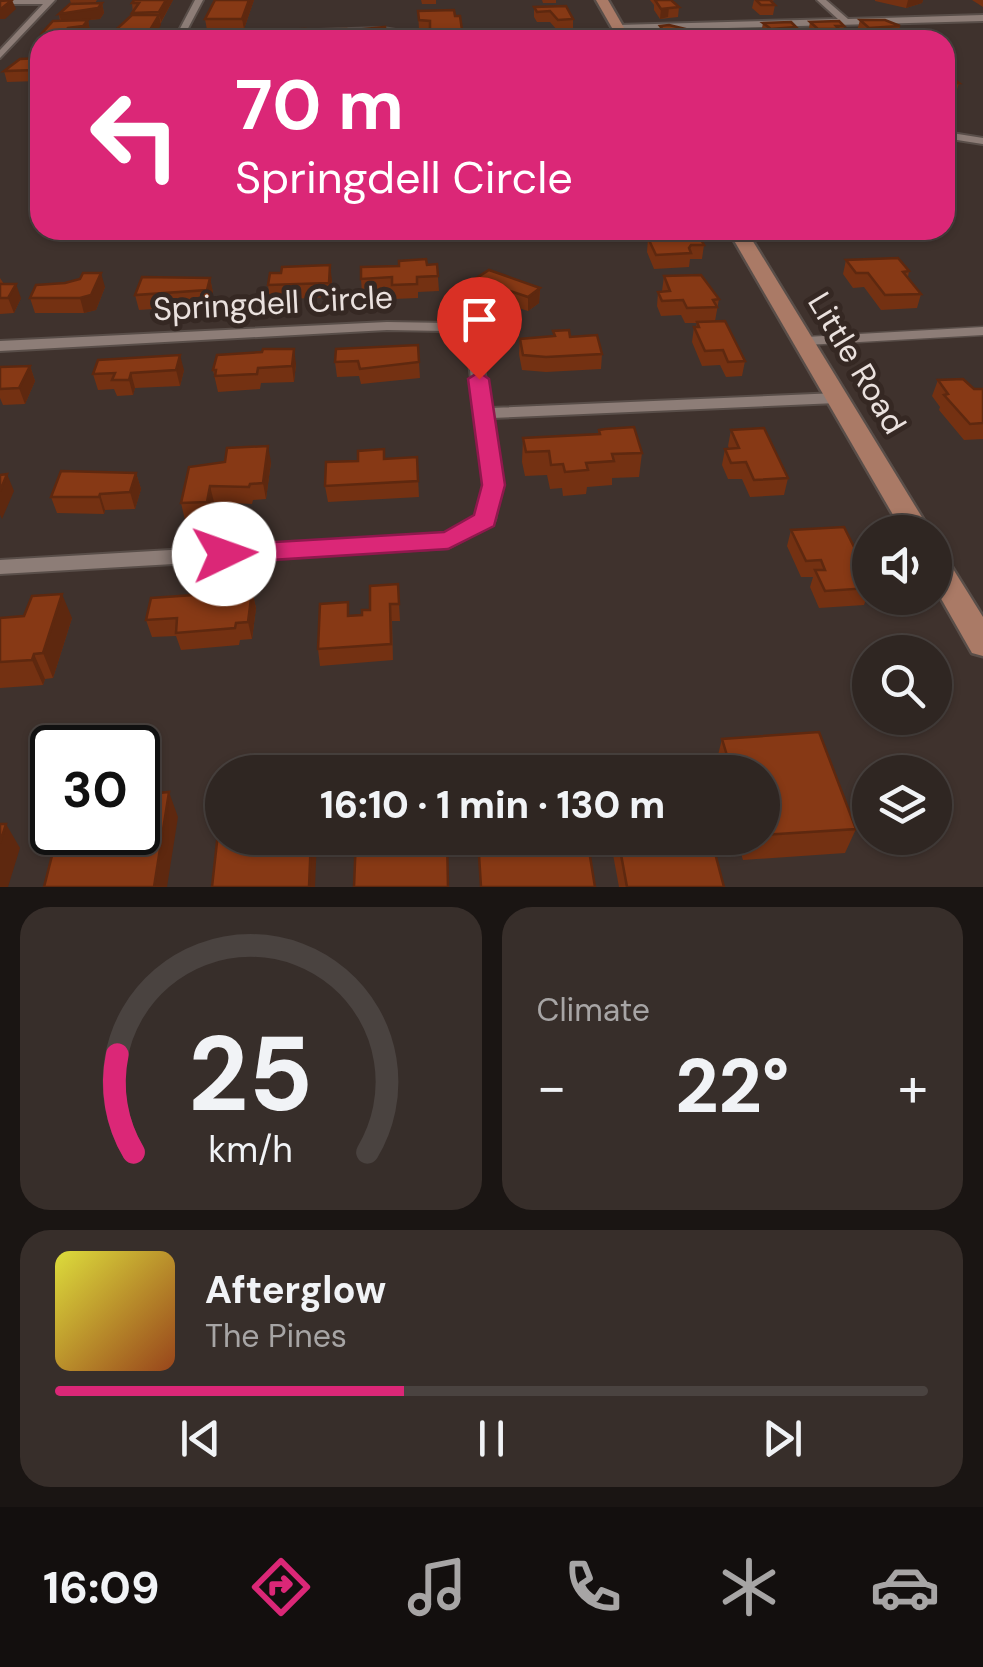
<!DOCTYPE html>
<meta charset="utf-8">
<style>
:root{--surface:#2f2622;--page:#372e2a;--text:#f1f3f6;--muted:#a7a5a5;--line:#4a4340;--accent:#db2777}
body{margin:0;font-family:"DM Sans",sans-serif;background:var(--page);color:var(--text);height:100vh;display:flex;flex-direction:column;font-size:38px;white-space:nowrap}
*{box-sizing:border-box;margin:0}
p{font-size:32px;color:var(--muted)}
.icon{flex:none;width:55px;height:55px;fill:none;stroke:currentColor;stroke-width:2;stroke-linecap:round;stroke-linejoin:round}
.map{position:relative;height:887px;overflow:hidden}
.details{display:flex;flex-direction:column;gap:20px;padding:20px;background:#1a1513;flex:1}
.details>*{flex:none}
.top-card{position:absolute;left:30px;top:30px;width:925px;height:210px;border-radius:30px;box-shadow:0 2px 8px #0004,0 0 0 2px var(--line);background:#db2777;color:#fff;overflow:hidden}
.buttons{position:absolute;left:852px;top:515px;display:grid;gap:20px}
.buttons a{display:grid;place-items:center;width:100px;height:100px;border-radius:50%;background:var(--surface);box-shadow:0 2px 8px #0004,0 0 0 2px var(--line);font-size:50px}
.speed{position:absolute;left:30px;top:725px;display:flex;gap:20px;font-size:50px;font-weight:700;text-align:center}
.speed>*{display:grid;place-content:center;width:130px;height:130px;border-radius:50%;background:var(--surface);box-shadow:0 2px 8px #0004,0 0 0 2px var(--line);line-height:1}
.speed .limit{border:5px solid #111;border-radius:15px;background:#fff;color:#111}
.pin{position:absolute;display:grid;place-items:center;width:85px;height:85px;color:#fff;margin:-102px -42px;border-radius:50% 50% 50% 0;rotate:-45deg;box-shadow:0 0 10px #0007}
.pin .icon{rotate:45deg}
.me{position:absolute;width:110px;margin:-55px;rotate:87deg;stroke-linejoin:round;filter:drop-shadow(0 0 8px #0008)}
.turn{display:flex;align-items:center;gap:35px;height:210px;padding:0 40px;font-size:45px}
.turn .icon{width:130px;height:130px;stroke-width:2.5}
.turn b{display:block;font-size:70px;line-height:85px}
.big{font-size:75px;font-weight:800;line-height:1.1}
.details .tile{flex:1;display:flex;flex-direction:column;justify-content:center;gap:15px;min-width:0;padding:0 35px;border-radius:30px;background:var(--page)}
.details .dial{align-items:center;gap:0}
.dial svg{height:260px;overflow:visible;fill:none;stroke:var(--line);stroke-width:7;stroke-linecap:round;text-anchor:middle}
.dial text{fill:var(--text);stroke:none}
.song{display:flex;align-items:center;gap:30px}
.cover{width:120px;height:120px;border-radius:15px;background:linear-gradient(135deg,hsl(60 70% 55%),hsl(20 70% 35%))}
.played{height:10px;border-radius:5px;background:linear-gradient(90deg,var(--accent) 40%,var(--line) 40%)}
.keys{display:flex;justify-content:space-around;direction:ltr}
.heat{display:flex;justify-content:space-between;align-items:center;font-size:55px;direction:ltr}
.details .tiles{flex:1;display:grid;gap:20px;grid-template-columns:1fr 1fr}
.tile:last-child{grid-column:span 2}
.trip{position:absolute;left:205px;top:755px;width:575px;height:100px;border-radius:50px;background:var(--surface);box-shadow:0 2px 8px #0004,0 0 0 2px var(--line);font-weight:800;line-height:100px;text-align:center}
.tab-bar{display:flex;height:160px;justify-content:space-around;align-items:center;background:#130f0e;color:var(--muted)}
.tab-bar .icon{width:70px;height:70px}
.tab-bar .active{color:var(--accent)}
.tab-bar b{font-size:45px;color:var(--text)}
.map>svg:first-child{display:block}
.lines{fill:none;stroke-linecap:round;stroke-linejoin:round}
.lane-far1-casing{stroke:#594e49;stroke-width:10}
.lane-casing{stroke:#594e49;stroke-width:11}
.street-casing{stroke:#594e49;stroke-width:4}
.secondary-casing{stroke:#594e49;stroke-width:5}
.lane-far1{stroke:#8d7d77;stroke-width:6}
.lane{stroke:#8d7d77;stroke-width:8}
.street{fill:#8d7d77;fill-rule:evenodd}
.secondary{fill:#aa7a66;fill-rule:evenodd}
.wall{fill:#743112}
.shaded-wall{fill:#5e280f}
.building{fill:#873915;stroke:#5e280f;stroke-width:2.5}
.route{fill:#db2777;stroke:#8e194d;stroke-width:2.5}
.labels{text-anchor:middle;dominant-baseline:central;stroke-width:10;stroke-linejoin:round;paint-order:stroke}
.street-label{font-size:32px;fill:#eae1de;stroke:#352823}
</style>
<div class="map">
<svg width="983" height="887" viewBox="0 0 983 887">
<rect width="100%" height="100%" fill="#3f322d"/>
<g class="lines">
<defs>
<path id="lane-far1" d="M 945,135 L 983,141"/>
<path id="lane" d="M 806,341 L 983,331"/>
<g id="street">
<path d="M 0,0 L 55,0 L 0,58 L 0,50 L 43,4 L 0,4 Z"/>
<path d="M 195,0 L 203,0 L 185,34 L 383,28 L 402,31 L 410,40 L 383,34 L 174,40 Z"/>
<path d="M 817,0 L 826,0 L 848,19 L 983,15 L 983,21 L 618,31 L 614,28 L 618,25 L 838,19 Z"/>
<path d="M 387,322 L 448,323 L 479,341 L 491,408 L 837,393 L 845,398 L 837,403 L 492,418 L 502,485 L 495,520 L 492,525 L 448,548 L 0,574 L 0,560 L 444,534 L 476,516 L 484,485 L 467,346 L 445,331 L 387,330 L 0,351 L 0,341 Z"/>
</g>
<g id="secondary">
<path d="M 596,0 L 608,0 L 631,40 L 619,40 Z"/>
<path d="M 728,230 L 746,230 L 931,532 L 903,532 Z"/>
<path d="M 935,553 L 945,556 L 983,617 L 983,656 L 972,653 L 935,588 Z"/>
</g>
</defs>
<use href="#lane-far1" class="lane-far1-casing"/>
<use href="#lane" class="lane-casing"/>
<use href="#street" class="street-casing"/>
<use href="#secondary" class="secondary-casing"/>
<use href="#lane-far1" class="lane-far1"/>
<use href="#lane" class="lane"/>
<use href="#street" class="street"/>
<use href="#secondary" class="secondary"/>
</g>
<g class="wall">
<path d="M 70,0 L 97,0 L 95,3 L 102,3 L 104,13 L 100,19 L 88,20 L 90,31 L 86,37 L 71,38 L 69,40 L 40,40 L 40,80 L 38,81 L 7,82 L 4,71 L 20,59 L 34,58 L 32,49 L 41,38 L 44,38 L 42,33 L 53,21 L 60,21 L 59,14 L 71,4 Z"/>
<path d="M 134,0 L 173,0 L 152,40 L 109,40 L 108,37 L 133,15 L 132,3 Z"/>
<path d="M 215,0 L 254,0 L 244,29 L 207,30 L 205,19 Z"/>
<path d="M 421,0 L 436,0 L 436,4 L 422,4 Z"/>
<path d="M 542,0 L 556,0 L 556,3 L 543,3 Z"/>
<path d="M 650,0 L 671,0 L 679,7 L 678,17 L 660,19 L 654,10 L 654,5 Z"/>
<path d="M 754,0 L 775,0 L 771,1 L 775,5 L 773,15 L 760,15 L 752,8 Z"/>
<path d="M 875,0 L 923,0 L 922,3 L 906,8 L 875,1 Z"/>
<path d="M 972,0 L 983,0 L 983,7 Z"/>
<path d="M 534,7 L 573,19 L 573,30 L 557,30 L 550,22 L 537,22 L 534,17 Z"/>
<path d="M 418,11 L 460,16 L 463,33 L 467,40 L 431,40 L 430,31 L 419,30 Z"/>
<path d="M 860,20 L 900,26 L 897,37 L 867,39 L 857,31 Z"/>
<path d="M 810,22 L 844,26 L 842,37 L 837,37 L 837,39 L 815,40 L 808,33 Z"/>
<path d="M 763,23 L 796,27 L 794,38 L 769,39 L 761,33 Z"/>
<path d="M 660,26 L 691,36 L 690,40 L 662,40 L 659,36 Z"/>
<path d="M 945,76 L 959,83 L 954,100 L 945,100 Z"/>
<path d="M 648,238 L 704,245 L 702,259 L 690,259 L 689,267 L 654,269 L 647,252 Z"/>
<path d="M 846,260 L 909,271 L 908,277 L 921,294 L 917,308 L 881,310 L 864,287 L 853,288 L 843,274 Z"/>
<path d="M 437,264 L 439,291 L 418,292 L 418,298 L 393,299 L 392,292 L 362,294 L 361,279 L 427,265 Z"/>
<path d="M 281,273 L 332,280 L 330,297 L 270,300 L 268,285 Z"/>
<path d="M 664,276 L 719,299 L 715,321 L 745,361 L 742,376 L 726,377 L 720,365 L 702,366 L 692,342 L 694,327 L 696,327 L 697,323 L 685,323 L 681,315 L 661,316 L 657,306 L 658,292 L 662,291 Z"/>
<path d="M 0,278 L 4,284 L 21,298 L 14,313 L 0,314 Z"/>
<path d="M 210,278 L 213,293 L 210,305 L 139,310 L 135,295 Z"/>
<path d="M 475,279 L 540,288 L 539,303 L 528,311 L 475,294 Z"/>
<path d="M 105,287 L 96,310 L 84,313 L 35,313 L 30,298 Z"/>
<path d="M 553,331 L 570,337 L 602,354 L 601,369 L 546,372 L 522,370 L 519,354 L 520,339 L 553,337 Z"/>
<path d="M 418,345 L 420,378 L 361,384 L 359,376 L 337,377 L 335,362 Z"/>
<path d="M 296,364 L 294,382 L 261,383 L 260,389 L 218,392 L 213,370 Z"/>
<path d="M 30,366 L 35,381 L 25,404 L 3,405 L 0,398 L 0,367 Z"/>
<path d="M 184,370 L 180,386 L 135,388 L 133,395 L 117,396 L 114,389 L 98,390 L 93,374 Z"/>
<path d="M 938,380 L 974,389 L 983,423 L 983,439 L 964,440 L 939,410 L 940,407 L 932,396 Z"/>
<path d="M 599,430 L 642,453 L 639,477 L 612,478 L 612,485 L 587,487 L 586,494 L 563,496 L 562,488 L 550,489 L 547,475 L 525,476 L 522,462 L 523,438 L 598,434 Z"/>
<path d="M 731,430 L 788,478 L 784,495 L 750,497 L 742,479 L 728,479 L 722,465 L 725,449 L 729,448 L 728,446 Z"/>
<path d="M 417,457 L 419,497 L 328,502 L 325,486 L 385,459 Z"/>
<path d="M 271,462 L 266,499 L 253,500 L 252,504 L 214,502 L 211,518 L 185,520 L 181,503 L 189,467 Z"/>
<path d="M 136,473 L 141,489 L 135,509 L 105,510 L 104,514 L 57,513 L 51,497 Z"/>
<path d="M 791,530 L 864,567 L 862,573 L 870,588 L 864,605 L 819,608 L 810,587 L 813,577 L 801,577 L 787,546 Z"/>
<path d="M 398,584 L 400,621 L 392,621 L 393,660 L 320,666 L 318,649 L 350,615 L 362,615 L 370,610 Z"/>
<path d="M 252,591 L 256,608 L 252,639 L 240,640 L 239,645 L 181,650 L 176,636 L 152,637 L 146,620 Z"/>
<path d="M 0,618 L 72,618 L 53,678 L 45,679 L 43,685 L 0,688 Z"/>
<path d="M 722,739 L 856,829 L 845,853 L 743,860 L 736,838 L 762,838 L 762,772 L 718,772 L 716,763 Z"/>
<path d="M 610,838 L 711,838 L 724,887 L 619,887 Z"/>
</g>
<g class="shaded-wall">
<path d="M 12,0 L 16,9 L 5,19 L 0,19 L 0,8 Z"/>
<path d="M 166,0 L 173,0 L 161,22 L 159,12 Z"/>
<path d="M 249,0 L 254,0 L 244,29 L 242,19 Z"/>
<path d="M 908,0 L 923,0 L 922,3 L 906,8 Z"/>
<path d="M 102,3 L 104,13 L 100,19 L 88,20 L 90,31 L 86,37 L 67,40 L 59,14 Z"/>
<path d="M 669,7 L 668,17 L 660,19 L 661,9 Z"/>
<path d="M 159,15 L 161,25 L 152,40 L 144,40 Z"/>
<path d="M 796,27 L 794,38 L 788,39 L 790,28 Z"/>
<path d="M 40,66 L 40,80 L 38,81 L 35,70 Z"/>
<path d="M 330,265 L 332,280 L 330,297 L 329,283 Z"/>
<path d="M 101,273 L 105,287 L 96,310 L 84,313 L 80,298 Z"/>
<path d="M 210,278 L 213,293 L 210,305 L 207,290 Z"/>
<path d="M 16,284 L 21,298 L 14,313 L 8,298 Z"/>
<path d="M 540,288 L 539,303 L 528,311 L 528,297 Z"/>
<path d="M 294,349 L 296,364 L 294,382 L 292,366 Z"/>
<path d="M 180,355 L 184,370 L 180,386 L 176,370 Z"/>
<path d="M 30,366 L 35,381 L 25,404 L 19,388 Z"/>
<path d="M 131,373 L 135,388 L 133,395 L 129,380 Z"/>
<path d="M 268,446 L 271,462 L 266,499 L 263,483 Z"/>
<path d="M 136,473 L 141,489 L 135,509 L 130,492 Z"/>
<path d="M 7,474 L 14,491 L 2,519 L 0,515 L 0,491 Z"/>
<path d="M 210,486 L 214,502 L 211,518 L 207,502 Z"/>
<path d="M 100,494 L 105,510 L 104,514 L 99,497 Z"/>
<path d="M 252,591 L 256,608 L 252,639 L 248,622 Z"/>
<path d="M 62,594 L 72,618 L 53,678 L 43,653 Z"/>
<path d="M 34,654 L 45,679 L 43,685 L 32,660 Z"/>
<path d="M 169,792 L 178,817 L 167,887 L 154,887 Z"/>
<path d="M 6,824 L 20,848 L 8,887 L 0,887 L 0,843 Z"/>
<path d="M 311,838 L 317,838 L 315,887 L 309,887 Z"/>
</g>
<g class="building">
<path d="M 12,0 L 2,8 L 0,8 L 0,1 Z"/>
<path d="M 134,0 L 166,0 L 159,12 L 132,13 L 139,3 L 132,3 Z"/>
<path d="M 215,0 L 249,0 L 242,19 L 205,19 Z"/>
<path d="M 655,0 L 671,0 L 679,7 L 661,9 Z"/>
<path d="M 756,0 L 770,0 L 775,5 L 761,5 Z"/>
<path d="M 102,3 L 98,8 L 59,14 L 70,4 Z"/>
<path d="M 566,6 L 573,19 L 558,20 L 550,11 L 537,12 L 534,7 Z"/>
<path d="M 454,10 L 455,16 L 460,16 L 462,30 L 430,31 L 430,21 L 419,20 L 418,11 Z"/>
<path d="M 132,15 L 159,15 L 144,40 L 116,40 L 118,37 L 108,37 Z"/>
<path d="M 88,20 L 83,26 L 68,28 L 64,32 L 42,33 L 53,21 Z"/>
<path d="M 860,20 L 885,20 L 900,26 L 869,28 Z"/>
<path d="M 839,21 L 844,26 L 836,26 L 839,29 L 818,29 L 810,22 Z"/>
<path d="M 791,22 L 796,27 L 771,29 L 763,23 Z"/>
<path d="M 669,25 L 686,29 L 691,36 L 668,36 L 660,26 Z"/>
<path d="M 385,27 L 385,39 L 349,40 L 350,33 L 355,30 Z"/>
<path d="M 305,29 L 302,40 L 270,40 L 273,30 Z"/>
<path d="M 346,29 L 345,40 L 309,40 L 311,30 Z"/>
<path d="M 262,31 L 261,35 L 266,35 L 265,40 L 229,40 L 232,32 Z"/>
<path d="M 227,32 L 224,40 L 195,40 L 198,33 Z"/>
<path d="M 466,33 L 467,40 L 435,40 L 434,34 Z"/>
<path d="M 41,38 L 64,38 L 63,40 L 40,40 L 40,49 L 32,49 Z"/>
<path d="M 40,58 L 40,66 L 35,70 L 4,71 L 20,59 Z"/>
<path d="M 945,76 L 950,76 L 959,83 L 945,83 Z"/>
<path d="M 699,236 L 704,245 L 691,245 L 689,248 L 691,253 L 656,255 L 648,238 Z"/>
<path d="M 898,258 L 909,271 L 903,272 L 921,294 L 885,295 L 868,273 L 856,273 L 846,260 Z"/>
<path d="M 426,259 L 427,265 L 437,264 L 438,276 L 417,277 L 417,284 L 392,285 L 392,277 L 361,279 L 361,267 L 399,266 L 399,261 Z"/>
<path d="M 330,265 L 329,283 L 268,285 L 270,273 L 281,273 L 282,267 Z"/>
<path d="M 489,270 L 540,288 L 528,297 L 475,279 Z"/>
<path d="M 83,273 L 101,273 L 91,295 L 80,298 L 30,298 L 36,285 L 65,283 L 80,279 Z"/>
<path d="M 701,275 L 719,299 L 713,300 L 717,307 L 687,308 L 683,300 L 662,301 L 658,292 L 670,291 L 664,276 Z"/>
<path d="M 142,277 L 210,278 L 207,290 L 135,295 Z"/>
<path d="M 0,284 L 16,284 L 8,298 L 0,298 Z"/>
<path d="M 725,321 L 745,361 L 728,362 L 723,350 L 705,351 L 694,327 L 699,327 L 697,322 Z"/>
<path d="M 569,330 L 570,337 L 597,335 L 602,354 L 546,357 L 523,355 L 520,339 L 555,336 L 553,331 Z"/>
<path d="M 418,345 L 419,362 L 360,369 L 358,361 L 335,362 L 336,349 Z"/>
<path d="M 263,349 L 294,349 L 292,366 L 258,368 L 257,374 L 215,376 L 216,370 L 213,370 L 217,355 L 262,352 Z"/>
<path d="M 180,355 L 176,370 L 131,373 L 129,380 L 112,380 L 115,373 L 93,374 L 98,360 Z"/>
<path d="M 30,366 L 19,388 L 0,389 L 0,367 Z"/>
<path d="M 963,379 L 974,389 L 983,389 L 983,423 L 970,424 L 944,395 L 948,394 L 938,380 Z"/>
<path d="M 634,427 L 642,453 L 612,454 L 614,461 L 586,463 L 588,470 L 565,472 L 563,464 L 551,465 L 549,451 L 526,452 L 523,438 L 600,434 L 599,430 L 605,429 Z"/>
<path d="M 764,428 L 788,478 L 754,480 L 746,462 L 731,463 L 725,449 L 739,448 L 731,430 Z"/>
<path d="M 268,446 L 263,483 L 250,484 L 249,487 L 210,486 L 207,502 L 181,503 L 189,467 L 225,462 L 227,448 Z"/>
<path d="M 384,449 L 384,459 L 417,457 L 418,481 L 325,486 L 326,462 L 358,461 L 358,451 Z"/>
<path d="M 61,471 L 136,473 L 130,492 L 100,494 L 99,497 L 51,497 Z"/>
<path d="M 7,474 L 0,491 L 0,475 Z"/>
<path d="M 844,527 L 864,567 L 860,567 L 870,588 L 825,591 L 815,570 L 825,570 L 821,560 L 806,561 L 791,530 Z"/>
<path d="M 398,584 L 399,604 L 390,604 L 391,644 L 318,649 L 320,604 L 348,602 L 348,616 L 362,615 L 362,610 L 370,610 L 370,586 Z"/>
<path d="M 252,591 L 248,622 L 236,623 L 235,628 L 176,633 L 177,618 L 146,620 L 151,598 Z"/>
<path d="M 62,594 L 43,653 L 34,654 L 32,660 L 0,662 L 0,618 L 24,616 L 32,596 Z"/>
<path d="M 819,732 L 856,829 L 762,835 L 762,772 L 732,772 L 722,739 Z"/>
<path d="M 169,792 L 154,887 L 44,887 L 58,832 L 138,832 L 138,795 Z"/>
<path d="M 222,797 L 222,838 L 311,838 L 309,887 L 212,887 Z"/>
<path d="M 0,824 L 6,824 L 0,843 Z"/>
<path d="M 356,838 L 447,838 L 448,887 L 354,887 Z"/>
<path d="M 478,838 L 587,838 L 595,887 L 481,887 Z"/>
<path d="M 618,838 L 711,838 L 724,887 L 627,887 Z"/>
</g>
<path class="route" d="M 479,372 L 489,379 L 505,485 L 494,526 L 448,549 L 224,563 L 215,560 L 211,554 L 215,547 L 224,545 L 444,532 L 474,515 L 482,485 L 468,379 Z"/>
<g class="labels">
<g class="street-label">
<text transform="translate(273 303) rotate(-3)">Springdell Circle</text>
<text transform="translate(857 363) rotate(59)">Little Road</text>
</g>
</g>
</svg>
<div class="buttons">
<a><svg class="icon" aria-label="sound" viewBox="0 0 24 24"><path d="M4 9h4l5-4v14l-5-4H4zM17 9q2 3 0 6"/></svg></a>
<a><svg class="icon" aria-label="search" viewBox="0 0 24 24"><circle cx="10" cy="10" r="6"/><path d="M15 15l6 6"/></svg></a>
<a><svg class="icon" aria-label="layers" viewBox="0 0 24 24"><path d="M12 4l9 5-9 5-9-5zM3 14l9 5 9-5"/></svg></a>
</div>
<div class="speed"><div class="limit">30</div></div>
<div class="pin" style="left:479px;top:379px;background:#d93025"><svg class="icon" aria-label="arrive" viewBox="0 0 24 24"><path d="M6 21V4h12l-3 4 3 4H6"/></svg></div>
<svg class="me" style="left:224px;top:554px" viewBox="-20 -20 40 40"><circle r="19" fill="#fff"/><path d="M0-13L10 11 0 6-10 11z" fill="#db2777"/></svg>
<div class="trip">16:10 · 1 min · 130 m</div>
<div class="top-card">
<div class="turn"><svg class="icon" aria-label="left" viewBox="0 0 24 24"><path d="M17 20v-9H6M10 6l-5 5 5 5"/></svg><div><b>70 m</b>Springdell Circle</div></div>
</div>
</div>
<section class="details">
<div class="tiles">
<div class="tile dial"><svg viewBox="0 0 100 80">
<path d="M14 69A42 42 0 1 1 86 69"/>
<path d="M14 69A42 42 0 0 1 9 39" stroke="#db2777"/>
<text x="50" y="56" font-size="32" font-weight="700">25</text>
<text x="50" y="72" font-size="11">km/h</text>
</svg></div>
<div class="tile"><p>Climate</p>
<div class="heat"><a>−</a><b class="big">22°</b><a>+</a></div>
</div>
<div class="tile">
<div class="song"><i class="cover"></i><div><b>Afterglow</b><p>The Pines</p></div></div>
<div class="played"></div>
<div class="keys"><svg class="icon" aria-label="previous" viewBox="0 0 24 24"><path d="M18 5L8 12l10 7zM5 5v14"/></svg><svg class="icon" aria-label="pause" viewBox="0 0 24 24"><path d="M8 5v14M16 5v14"/></svg><svg class="icon" aria-label="next" viewBox="0 0 24 24"><path d="M6 5l10 7-10 7zM19 5v14"/></svg></div>
</div>
</div>
</section>
<nav class="tab-bar">
<b>16:09</b>
<svg class="icon active" aria-label="directions" viewBox="0 0 24 24"><path d="M12 3l9 9-9 9-9-9zM9 14v-3h6M13 9l2 2-2 2"/></svg>
<svg class="icon" aria-label="music" viewBox="0 0 24 24"><path d="M9 18V5l10-2v13"/><circle cx="6" cy="18" r="3"/><circle cx="16" cy="16" r="3"/></svg>
<svg class="icon" aria-label="phone" viewBox="0 0 24 24"><path d="M5 4h4l2 5-3 2q2 4 5 5l2-3 5 2v4C11 20 4 13 5 4z"/></svg>
<svg class="icon" aria-label="climate" viewBox="0 0 24 24"><path d="M12 3v18M4 7l16 10M4 17L20 7"/></svg>
<svg class="icon" aria-label="car" viewBox="0 0 24 24"><path d="M5 17H2v-5l4-1 3-4h7l3 4 3 1v5h-3M9 17h6M6 11h13"/><circle cx="7" cy="17" r="2"/><circle cx="17" cy="17" r="2"/></svg>
</nav>
